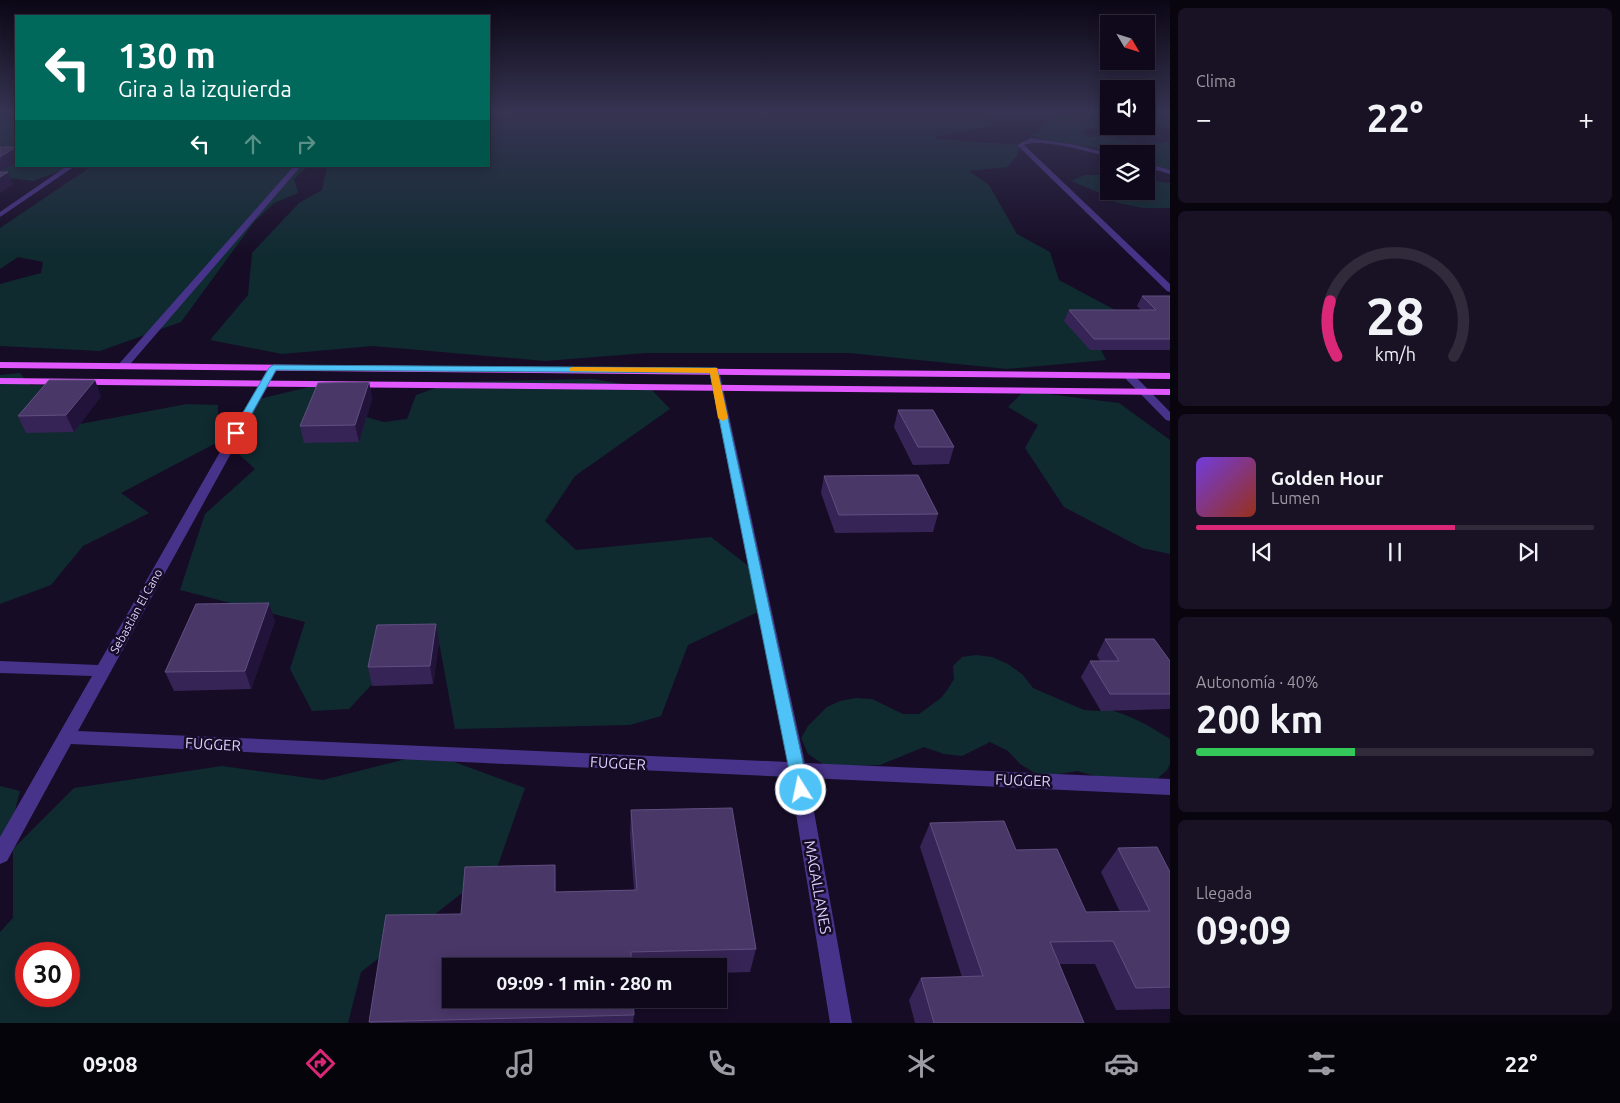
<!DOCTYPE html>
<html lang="es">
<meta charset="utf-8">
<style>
:root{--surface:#10091c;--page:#191225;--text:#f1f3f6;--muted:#9c9aa3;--line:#302a3b;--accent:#db2777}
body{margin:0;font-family:Ubuntu,sans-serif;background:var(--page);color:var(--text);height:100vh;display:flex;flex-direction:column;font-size:19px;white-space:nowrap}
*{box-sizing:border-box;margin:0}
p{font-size:16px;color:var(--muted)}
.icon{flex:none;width:28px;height:28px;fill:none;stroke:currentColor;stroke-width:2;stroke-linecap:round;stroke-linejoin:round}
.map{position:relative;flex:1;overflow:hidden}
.panel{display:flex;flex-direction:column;gap:8px;padding:8px;background:#09050f;width:450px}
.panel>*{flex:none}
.hud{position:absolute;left:15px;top:15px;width:475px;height:152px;border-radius:0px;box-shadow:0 2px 12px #0003,0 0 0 1px var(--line);background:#00695c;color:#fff;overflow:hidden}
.needle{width:32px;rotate:128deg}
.tools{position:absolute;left:1100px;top:15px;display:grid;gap:10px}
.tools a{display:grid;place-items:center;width:55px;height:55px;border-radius:0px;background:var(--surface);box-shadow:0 2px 12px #0003,0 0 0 1px var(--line);font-size:25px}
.speed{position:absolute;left:15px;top:942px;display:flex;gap:10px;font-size:25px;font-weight:700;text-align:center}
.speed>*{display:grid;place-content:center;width:65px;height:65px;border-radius:50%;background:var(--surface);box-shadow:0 2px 12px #0003,0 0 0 1px var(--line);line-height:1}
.speed .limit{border:8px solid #d22;background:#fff;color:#111}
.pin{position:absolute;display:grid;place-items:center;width:42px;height:42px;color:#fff;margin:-21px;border-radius:10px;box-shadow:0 2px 8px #0006}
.me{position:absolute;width:55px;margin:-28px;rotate:350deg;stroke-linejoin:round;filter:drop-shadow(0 0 4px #0008)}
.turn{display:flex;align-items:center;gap:18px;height:105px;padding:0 20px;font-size:22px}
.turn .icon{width:65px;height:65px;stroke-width:2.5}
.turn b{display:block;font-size:35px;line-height:42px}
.lanes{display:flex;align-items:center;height:48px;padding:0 20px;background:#0003;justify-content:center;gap:25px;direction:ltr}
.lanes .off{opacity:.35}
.big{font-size:38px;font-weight:600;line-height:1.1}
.panel .tile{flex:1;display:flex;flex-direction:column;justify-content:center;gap:8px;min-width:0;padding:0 18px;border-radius:8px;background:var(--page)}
.panel .dial{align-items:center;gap:0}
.dial svg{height:130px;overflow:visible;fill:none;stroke:var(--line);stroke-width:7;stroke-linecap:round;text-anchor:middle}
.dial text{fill:var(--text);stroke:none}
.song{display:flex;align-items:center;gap:15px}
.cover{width:60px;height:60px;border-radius:8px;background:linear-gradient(135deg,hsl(260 70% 55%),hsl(10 70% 35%))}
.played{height:5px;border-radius:2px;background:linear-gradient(90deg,var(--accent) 65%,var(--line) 65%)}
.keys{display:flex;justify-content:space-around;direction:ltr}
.heat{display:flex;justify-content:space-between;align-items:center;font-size:28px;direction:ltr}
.charge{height:8px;border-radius:4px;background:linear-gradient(90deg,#34c759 40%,var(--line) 0)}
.trip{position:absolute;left:442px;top:958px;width:285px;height:50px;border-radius:0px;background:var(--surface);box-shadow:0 2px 12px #0003,0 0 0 1px var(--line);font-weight:600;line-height:50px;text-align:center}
.tabs{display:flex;height:80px;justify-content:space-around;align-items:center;background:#06040b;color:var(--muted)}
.tabs .icon{width:35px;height:35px}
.tabs .on{color:var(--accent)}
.tabs b{font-size:22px;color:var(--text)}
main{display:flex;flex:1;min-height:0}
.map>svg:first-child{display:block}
.green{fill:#0f2b30;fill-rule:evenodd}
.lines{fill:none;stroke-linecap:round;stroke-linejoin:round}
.minor{fill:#473389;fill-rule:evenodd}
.major{fill:#e158ff;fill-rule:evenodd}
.wall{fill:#372456}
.shaded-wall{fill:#22133b}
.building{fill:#493768;stroke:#604f80}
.route{fill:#4fc3f7;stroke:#337fa1}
.slow{fill:#f59e0b}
.labels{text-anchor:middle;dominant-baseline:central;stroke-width:5;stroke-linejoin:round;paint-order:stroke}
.street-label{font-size:12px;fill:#dfd1ff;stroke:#160c26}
.near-street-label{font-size:15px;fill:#dfd1ff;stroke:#160c26}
</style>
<main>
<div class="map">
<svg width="1170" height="1023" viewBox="0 0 1170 1023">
<rect width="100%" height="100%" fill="#160c26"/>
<g class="green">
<path d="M 489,112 L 967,112 L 985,116 L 994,126 L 937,136 L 936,139 L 1020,145 L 1017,156 L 1007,167 L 969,171 L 989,185 L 1017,234 L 1050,252 L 1059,280 L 1128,317 L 1092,332 L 1106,360 L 1007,369 L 849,353 L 646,353 L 545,361 L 373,346 L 282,354 L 210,340 L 248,295 L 252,253 L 299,203 L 322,190 L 327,166 L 489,166 Z"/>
<path d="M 1074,112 L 1109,112 L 1109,126 L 1135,126 L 1126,129 L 1128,132 L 1126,134 L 1087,128 L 1081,133 C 1090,143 1105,132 1117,134 L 1116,139 C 1126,142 1138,145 1149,144 C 1157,144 1162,141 1170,142 L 1170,170 L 1146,163 L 1146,154 L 1115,154 L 1096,148 L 1046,140 L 1031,135 L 1039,133 C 1045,114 1058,120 1074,112 Z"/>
<path d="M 1146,113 L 1170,118 L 1170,129 L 1146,124 Z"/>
<path d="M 16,114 L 16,147 L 0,148 L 0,115 Z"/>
<path d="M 16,153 L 16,166 L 74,166 L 33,181 L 0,177 L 0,167 L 13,165 Z"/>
<path d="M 92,166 L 308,166 L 294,179 L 298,193 L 274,203 L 254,222 L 181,322 L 100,351 L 0,346 L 0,284 L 41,273 L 43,262 L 18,257 L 0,269 L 0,228 Z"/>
<path d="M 1085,175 L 1109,175 L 1109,191 L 1146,191 L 1146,180 L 1170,183 L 1170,208 L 1143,208 L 1118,203 L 1105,198 L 1100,193 L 1071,181 Z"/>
<path d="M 20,373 L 30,385 L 82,386 L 48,430 L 187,404 L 218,405 L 218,442 L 121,493 L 149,513 L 83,546 L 51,585 L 0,604 L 0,375 Z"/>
<path d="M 593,379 L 651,389 L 670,409 L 575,476 L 545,521 L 576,550 L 711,537 L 751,568 L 760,611 L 688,645 L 661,716 L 630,725 L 455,729 L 439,642 L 413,640 L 349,709 L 312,711 L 290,669 L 305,622 L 180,590 L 205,514 L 255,469 L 232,448 L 259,399 L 317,385 L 348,412 L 384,422 L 407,419 L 416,395 L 452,382 Z"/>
<path d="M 1024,391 L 1119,403 L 1170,440 L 1170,554 L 1142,548 L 1064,507 L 1025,448 L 1038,425 L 1008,407 Z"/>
<path d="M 976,655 L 992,657 L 1008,664 L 1023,675 L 1033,688 L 1084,710 L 1100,711 L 1103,708 C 1129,714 1148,725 1170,739 L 1170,764 L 1167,770 L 1156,780 L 1120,783 L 1077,771 L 1059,774 L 1038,775 L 1020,764 L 1008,751 L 990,742 L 962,756 L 944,754 L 924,747 L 880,765 L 842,766 L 823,764 L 808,754 L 801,738 L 808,726 L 827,707 L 840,701 L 856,698 L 872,699 L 903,714 L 919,714 L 941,698 L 948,689 L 954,679 L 953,666 L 962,657 Z"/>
<path d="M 430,753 L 525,788 L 498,865 L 361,972 L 348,1023 L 0,1023 L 0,932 L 13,918 L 13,849 L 74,788 L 222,766 L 323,780 ZM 26,954 L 69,954 L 69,996 L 26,996 Z"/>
<path d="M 0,786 L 20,791 L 8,838 L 0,841 Z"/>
</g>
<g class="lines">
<g class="minor">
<path d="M 1031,138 L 1076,145 L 1111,154 L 1109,154 L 1109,157 C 1089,152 1041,138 1024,145 L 1170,284 L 1170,292 L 1167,291 L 1017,145 Z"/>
<path d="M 1146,163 L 1170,170 L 1170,174 L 1146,167 Z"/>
<path d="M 67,166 L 75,166 L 0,217 L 0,212 Z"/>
<path d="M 294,166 L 301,166 L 126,369 L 118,369 L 118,365 Z"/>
<path d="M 273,365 L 278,368 L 78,731 L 788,762 L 709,370 L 714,367 L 719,370 L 805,763 L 1170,779 L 1170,795 L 808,778 L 852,1023 L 830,1023 L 790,777 L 71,744 L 7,861 L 0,864 L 0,837 L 92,676 L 0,673 L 0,661 L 98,665 L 268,368 Z"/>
<path d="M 1129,373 L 1133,374 L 1170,412 L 1170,421 L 1166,420 L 1125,378 L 1124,376 Z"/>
</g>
<g class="major">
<path d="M 0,362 L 1170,373 L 1170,379 L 0,368 Z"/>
<path d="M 0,378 L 1170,389 L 1170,395 L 0,384 Z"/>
</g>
</g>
<g class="wall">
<path d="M 1142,296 L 1170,296 L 1170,350 L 1090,350 L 1064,321 L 1069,310 L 1141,310 L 1137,306 Z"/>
<path d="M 369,382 L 372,399 L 359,442 L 304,443 L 300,426 Z"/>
<path d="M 101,396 L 74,432 L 26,433 L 18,416 Z"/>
<path d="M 898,410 L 954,447 L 949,464 L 913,465 L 894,427 Z"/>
<path d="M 824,476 L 938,514 L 933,532 L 835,533 L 821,493 Z"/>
<path d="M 275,621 L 251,689 L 174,691 L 165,672 Z"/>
<path d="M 1105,639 L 1170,661 L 1170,709 L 1101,711 L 1081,677 L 1090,661 L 1100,661 L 1097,655 Z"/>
<path d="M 439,642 L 433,684 L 372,686 L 368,667 Z"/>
<path d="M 631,810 L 756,949 L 750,972 L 719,973 L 719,966 L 451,966 L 634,1015 L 633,1023 L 370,1023 L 369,1022 L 461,914 L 556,892 L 634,890 L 630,835 Z"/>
<path d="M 930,823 L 1016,850 L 1086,912 L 1120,912 L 1101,872 L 1118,848 L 1170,872 L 1170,1009 L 1116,1010 L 1095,964 L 1059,964 L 1084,1023 L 915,1023 L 909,1000 L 921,978 L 962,977 L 920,847 Z"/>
</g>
<g class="shaded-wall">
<path d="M 16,147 L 16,162 L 0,172 L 0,157 Z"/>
<path d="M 8,172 L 13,185 L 0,193 L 0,177 Z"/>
<path d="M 95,380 L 101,396 L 74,432 L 66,415 Z"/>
<path d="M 369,382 L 372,399 L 359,442 L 355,425 Z"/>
<path d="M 269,603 L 275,621 L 251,689 L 245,671 Z"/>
<path d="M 436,624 L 439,642 L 433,684 L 430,666 Z"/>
<path d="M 555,865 L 556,889 L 556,916 L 555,892 Z"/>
</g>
<g class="building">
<path d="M 0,147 L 16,147 L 0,157 Z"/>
<path d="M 0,172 L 8,172 L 0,177 Z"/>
<path d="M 1142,296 L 1170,296 L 1170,339 L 1094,339 L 1069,310 L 1156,310 Z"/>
<path d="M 49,380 L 95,380 L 66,415 L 18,416 Z"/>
<path d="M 369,382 L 355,425 L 300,426 L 318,383 Z"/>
<path d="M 898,410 L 933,410 L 954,447 L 918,447 Z"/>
<path d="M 918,475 L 938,514 L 839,515 L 824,476 Z"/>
<path d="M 269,603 L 245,671 L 165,672 L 196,604 Z"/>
<path d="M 436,624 L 430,666 L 368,667 L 377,625 Z"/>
<path d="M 1105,639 L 1154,639 L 1170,661 L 1170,694 L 1110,694 L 1090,661 L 1119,661 Z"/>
<path d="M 732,808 L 756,949 L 631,952 L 631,966 L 451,966 L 451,999 L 633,999 L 634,1015 L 369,1022 L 386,915 L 461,914 L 465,867 L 555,865 L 555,892 L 637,890 L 631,810 Z"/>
<path d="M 1004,821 L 1016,850 L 1057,849 L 1086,912 L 1150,911 L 1118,848 L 1157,847 L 1170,872 L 1170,987 L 1136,988 L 1113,941 L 1050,942 L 1084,1023 L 934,1023 L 921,978 L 983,976 L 930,823 Z"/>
</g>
<linearGradient id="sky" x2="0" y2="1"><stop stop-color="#0c0715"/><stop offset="0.44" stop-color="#363452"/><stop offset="1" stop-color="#363452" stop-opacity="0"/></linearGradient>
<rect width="1170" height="255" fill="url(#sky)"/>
<path class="route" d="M 273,365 L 717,368 L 809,790 L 807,795 L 801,797 L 796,795 L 793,790 L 710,373 L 276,370 L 241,433 L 236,436 L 233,436 L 231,433 L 269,368 Z"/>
<path class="slow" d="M 573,367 L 717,368 L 728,418 L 723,421 L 718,418 L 710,373 L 570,371 L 570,368 Z"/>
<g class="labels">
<g class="street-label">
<text transform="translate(136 611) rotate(-61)">Sebastian El Cano</text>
</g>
<g class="near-street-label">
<text transform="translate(213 744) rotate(3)">FUGGER</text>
<text transform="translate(618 763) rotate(3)">FUGGER</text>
<text transform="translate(1023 780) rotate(2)">FUGGER</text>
<text transform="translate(818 887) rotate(80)">MAGALLANES</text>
</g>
</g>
</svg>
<div class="tools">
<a><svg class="needle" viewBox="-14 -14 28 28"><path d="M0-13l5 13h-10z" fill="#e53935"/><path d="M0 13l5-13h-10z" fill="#9c9aa3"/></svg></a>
<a><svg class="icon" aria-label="sound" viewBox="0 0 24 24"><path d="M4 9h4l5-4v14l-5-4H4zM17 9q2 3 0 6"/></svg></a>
<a><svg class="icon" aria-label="layers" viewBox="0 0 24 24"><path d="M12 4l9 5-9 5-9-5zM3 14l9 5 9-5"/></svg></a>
</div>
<div class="speed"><div class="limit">30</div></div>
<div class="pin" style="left:236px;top:433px;background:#d93025"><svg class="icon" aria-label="arrive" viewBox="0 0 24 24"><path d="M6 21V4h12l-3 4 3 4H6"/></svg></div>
<svg class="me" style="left:801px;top:790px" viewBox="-20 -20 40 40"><circle r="17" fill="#4fc3f7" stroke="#fff" stroke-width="3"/><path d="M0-11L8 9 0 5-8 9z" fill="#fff"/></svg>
<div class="trip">09:09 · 1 min · 280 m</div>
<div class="hud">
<div class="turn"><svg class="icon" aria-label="left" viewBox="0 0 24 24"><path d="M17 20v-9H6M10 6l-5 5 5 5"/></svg><div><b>130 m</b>Gira a la izquierda</div></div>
<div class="lanes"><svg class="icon" aria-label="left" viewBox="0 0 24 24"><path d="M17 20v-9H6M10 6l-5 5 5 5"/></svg><svg class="icon off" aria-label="ahead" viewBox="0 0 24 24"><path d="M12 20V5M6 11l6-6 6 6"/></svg><svg class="icon off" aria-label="right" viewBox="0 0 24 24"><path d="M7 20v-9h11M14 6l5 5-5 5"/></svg></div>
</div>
</div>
<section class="panel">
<div class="tile"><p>Clima</p>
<div class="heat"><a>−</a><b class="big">22°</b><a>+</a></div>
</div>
<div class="tile dial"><svg viewBox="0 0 100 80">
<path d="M14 69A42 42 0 1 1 86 69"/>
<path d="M14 69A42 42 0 0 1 10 35" stroke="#db2777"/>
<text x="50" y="56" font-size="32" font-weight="700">28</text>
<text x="50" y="72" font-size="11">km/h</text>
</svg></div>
<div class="tile">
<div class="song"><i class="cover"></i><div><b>Golden Hour</b><p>Lumen</p></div></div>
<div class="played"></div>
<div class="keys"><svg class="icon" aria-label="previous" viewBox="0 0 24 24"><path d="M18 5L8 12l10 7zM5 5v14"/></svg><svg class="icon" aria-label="pause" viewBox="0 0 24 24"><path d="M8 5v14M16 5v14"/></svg><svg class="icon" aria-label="next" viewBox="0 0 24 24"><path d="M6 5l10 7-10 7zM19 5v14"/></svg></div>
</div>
<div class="tile"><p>Autonomía · 40%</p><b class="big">200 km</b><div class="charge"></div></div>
<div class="tile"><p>Llegada</p><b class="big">09:09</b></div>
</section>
</main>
<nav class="tabs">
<b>09:08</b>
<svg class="icon on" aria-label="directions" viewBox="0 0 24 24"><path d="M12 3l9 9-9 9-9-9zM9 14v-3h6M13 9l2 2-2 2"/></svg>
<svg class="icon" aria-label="music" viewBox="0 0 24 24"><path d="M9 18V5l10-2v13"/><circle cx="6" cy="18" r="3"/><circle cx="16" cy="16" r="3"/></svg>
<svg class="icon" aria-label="phone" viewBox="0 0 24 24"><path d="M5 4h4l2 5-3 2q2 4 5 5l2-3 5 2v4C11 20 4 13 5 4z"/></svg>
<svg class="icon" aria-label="climate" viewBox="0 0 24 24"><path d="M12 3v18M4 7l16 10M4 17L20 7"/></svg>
<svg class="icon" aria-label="car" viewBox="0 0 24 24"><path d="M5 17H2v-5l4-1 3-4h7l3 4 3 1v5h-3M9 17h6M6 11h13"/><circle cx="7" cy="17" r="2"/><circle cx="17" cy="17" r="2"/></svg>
<svg class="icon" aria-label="filters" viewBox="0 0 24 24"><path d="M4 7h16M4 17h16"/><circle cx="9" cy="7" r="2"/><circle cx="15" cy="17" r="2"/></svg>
<b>22°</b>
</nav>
